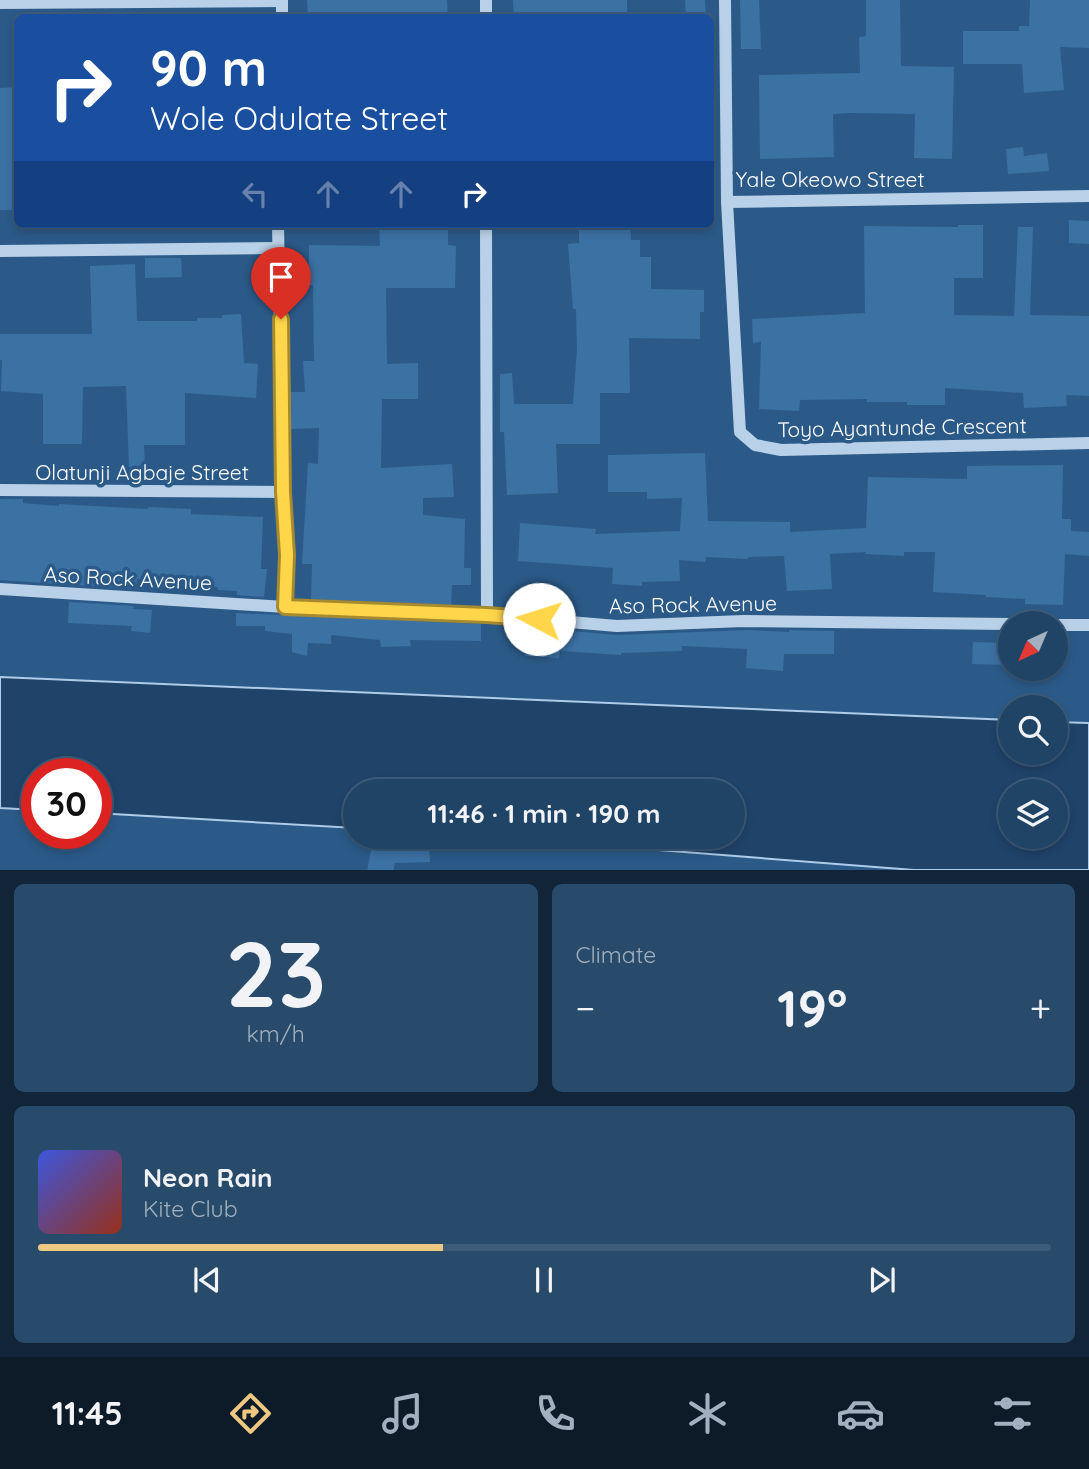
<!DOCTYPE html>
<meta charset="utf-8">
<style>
:root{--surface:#204466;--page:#284b6c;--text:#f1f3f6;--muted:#a2b0bf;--line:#3d5c7a;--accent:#eec881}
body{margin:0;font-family:Quicksand,sans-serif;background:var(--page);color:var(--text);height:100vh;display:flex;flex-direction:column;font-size:26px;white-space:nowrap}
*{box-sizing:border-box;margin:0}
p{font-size:23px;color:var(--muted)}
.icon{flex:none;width:38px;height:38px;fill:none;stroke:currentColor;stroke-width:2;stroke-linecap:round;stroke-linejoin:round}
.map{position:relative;height:870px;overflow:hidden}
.drawer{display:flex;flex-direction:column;gap:14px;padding:14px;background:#122538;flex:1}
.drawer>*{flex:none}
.top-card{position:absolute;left:14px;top:14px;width:700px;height:214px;border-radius:10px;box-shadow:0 4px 10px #0003,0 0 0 2px var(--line);background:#1a4fa0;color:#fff;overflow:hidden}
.needle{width:46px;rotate:224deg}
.fabs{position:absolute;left:998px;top:611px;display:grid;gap:14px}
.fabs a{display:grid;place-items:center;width:70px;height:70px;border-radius:50%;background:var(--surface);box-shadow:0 4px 10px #0003,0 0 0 2px var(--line);font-size:35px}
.speed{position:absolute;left:21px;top:758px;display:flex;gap:14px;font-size:35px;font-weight:700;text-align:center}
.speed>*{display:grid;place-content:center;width:91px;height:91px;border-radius:50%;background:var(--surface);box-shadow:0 4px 10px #0003,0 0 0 2px var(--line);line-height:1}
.speed .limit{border:10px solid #d22;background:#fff;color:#111}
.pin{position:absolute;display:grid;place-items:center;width:60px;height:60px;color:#fff;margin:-72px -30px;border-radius:50% 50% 50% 0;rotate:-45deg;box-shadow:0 0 7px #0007}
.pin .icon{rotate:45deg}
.me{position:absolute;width:77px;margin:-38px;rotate:275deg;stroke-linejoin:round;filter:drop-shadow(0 0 5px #0008)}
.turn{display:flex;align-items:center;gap:24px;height:147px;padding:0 21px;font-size:32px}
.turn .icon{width:91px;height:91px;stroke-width:2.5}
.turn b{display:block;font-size:49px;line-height:60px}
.lanes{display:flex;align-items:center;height:66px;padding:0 21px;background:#0003;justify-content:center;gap:35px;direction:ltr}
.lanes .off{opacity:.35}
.big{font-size:52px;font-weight:800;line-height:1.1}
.drawer .widget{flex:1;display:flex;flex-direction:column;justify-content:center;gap:10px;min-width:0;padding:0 24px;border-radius:10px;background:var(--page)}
.drawer .dial{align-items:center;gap:0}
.dial b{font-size:91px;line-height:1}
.song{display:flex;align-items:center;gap:21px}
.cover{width:84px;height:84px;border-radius:10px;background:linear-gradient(135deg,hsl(230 70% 55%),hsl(10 70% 35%))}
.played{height:7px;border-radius:4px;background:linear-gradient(90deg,var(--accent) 40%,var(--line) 40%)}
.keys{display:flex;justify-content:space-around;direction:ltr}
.heat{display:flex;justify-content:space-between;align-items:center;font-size:38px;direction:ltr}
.drawer .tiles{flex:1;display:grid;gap:14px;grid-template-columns:1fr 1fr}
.widget:last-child{grid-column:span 2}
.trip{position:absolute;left:343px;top:779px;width:402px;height:70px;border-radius:35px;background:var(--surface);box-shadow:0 4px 10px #0003,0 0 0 2px var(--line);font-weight:800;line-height:70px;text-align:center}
.menu{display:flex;height:112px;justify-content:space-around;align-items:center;background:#0d1b29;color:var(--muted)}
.menu .icon{width:49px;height:49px}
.menu .selected{color:var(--accent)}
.menu b{font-size:32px;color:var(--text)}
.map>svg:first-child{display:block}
.water{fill:#1f4369;stroke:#aecce8;stroke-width:2;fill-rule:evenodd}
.building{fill:#3c71a4}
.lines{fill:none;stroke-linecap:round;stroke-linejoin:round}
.minor{stroke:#b9d1e8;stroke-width:12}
.route-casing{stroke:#a68a30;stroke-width:18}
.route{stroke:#ffd54a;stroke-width:12}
.labels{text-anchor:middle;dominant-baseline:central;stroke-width:7;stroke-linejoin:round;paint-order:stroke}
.street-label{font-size:21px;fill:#fff;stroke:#2b5a88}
</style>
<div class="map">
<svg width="1089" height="871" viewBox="0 0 1089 871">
<rect width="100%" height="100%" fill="#2b5a88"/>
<path class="water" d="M 0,677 L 1010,720 L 1010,752 L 1055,752 L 1055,722 L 1089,723 L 1089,870 L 914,870 L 491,837 L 733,836 L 733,791 L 355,791 L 355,828 L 96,813 L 96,774 L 37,774 L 37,810 L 0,808 ZM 1010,791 L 1055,791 L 1055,836 L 1010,836 Z"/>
<g class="building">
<path d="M 307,0 L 447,0 L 448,18 L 364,18 L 364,14 L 308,18 Z"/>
<path d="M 513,0 L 627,0 L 627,18 L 601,18 L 601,13 L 514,18 Z"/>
<path d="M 685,0 L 705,0 L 706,18 L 686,18 Z"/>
<path d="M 740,0 L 759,0 L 761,49 L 741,49 Z"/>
<path d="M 866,0 L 900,0 L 901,66 L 954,67 L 952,159 L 914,158 L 915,114 L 851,113 L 833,114 L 834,157 L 760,159 L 759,75 L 860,73 L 859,37 L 866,36 Z"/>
<path d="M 1030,0 L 1089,0 L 1089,48 L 1060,47 L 1064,90 L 1024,93 L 1022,64 L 963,64 L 963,31 L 1019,31 L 1019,26 L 1029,26 Z"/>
<path d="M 18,87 L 18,210 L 0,210 L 0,88 Z"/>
<path d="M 1023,147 L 1024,156 L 1047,153 L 1049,171 L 1008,174 L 1006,149 Z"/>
<path d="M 1069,220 L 1089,221 L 1089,244 L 1069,243 Z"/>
<path d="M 379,224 L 448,224 L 448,245 L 456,246 L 455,288 L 386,288 L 387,364 L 418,363 L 418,399 L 382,399 L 381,468 L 452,464 L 454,497 L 423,498 L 423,515 L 465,519 L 464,568 L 471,568 L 471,585 L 452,585 L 451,605 L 311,599 L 312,564 L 302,564 L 308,463 L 318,464 L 319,428 L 291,429 L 290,392 L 305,392 L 303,361 L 314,361 L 313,285 L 309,285 L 309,245 L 380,246 Z"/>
<path d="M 579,224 L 630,224 L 631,240 L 640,240 L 640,257 L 651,257 L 651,289 L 704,290 L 704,312 L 700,312 L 700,339 L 629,338 L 630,393 L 600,393 L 600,444 L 556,444 L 558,493 L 507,495 L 504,432 L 500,432 L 500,374 L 512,373 L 514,404 L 573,404 L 577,349 L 576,309 L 573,309 L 568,244 L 579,243 Z"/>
<path d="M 958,225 L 983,225 L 983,278 L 954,278 L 954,315 L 1014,316 L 1018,227 L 1033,227 L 1030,315 L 1089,316 L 1089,396 L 1066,395 L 1067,406 L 1024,408 L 1023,393 L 945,388 L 945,405 L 907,405 L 907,402 L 867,402 L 867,399 L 800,400 L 799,411 L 759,409 L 761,342 L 753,343 L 752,319 L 865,313 L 864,226 L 958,227 Z"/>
<path d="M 145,258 L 181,258 L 182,277 L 145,278 Z"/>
<path d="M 135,264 L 137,321 L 197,321 L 197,318 L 222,318 L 222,315 L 241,314 L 244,363 L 258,364 L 256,398 L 185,393 L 185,445 L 144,445 L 145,467 L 129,467 L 126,386 L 83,387 L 82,444 L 43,444 L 43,394 L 1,391 L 2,360 L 0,360 L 0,334 L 92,334 L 90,266 Z"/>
<path d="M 705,453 L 708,521 L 790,522 L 790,532 L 866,528 L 868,477 L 967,479 L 967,466 L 1063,465 L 1062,519 L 1071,519 L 1071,531 L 1089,532 L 1089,556 L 1065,554 L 1063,605 L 1025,604 L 1025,599 L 986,597 L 986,595 L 933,592 L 935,552 L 904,552 L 904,556 L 865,554 L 866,552 L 830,554 L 832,589 L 787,591 L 784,556 L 748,557 L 748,559 L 706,557 L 705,562 L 679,560 L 680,581 L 642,582 L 642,586 L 612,584 L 613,568 L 518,561 L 520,523 L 596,529 L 595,534 L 680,531 L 682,498 L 647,499 L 647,492 L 608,492 L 608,455 Z"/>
<path d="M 0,499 L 23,499 L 23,503 L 59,506 L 59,504 L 148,509 L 148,507 L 191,509 L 191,514 L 263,517 L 261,569 L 267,569 L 264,597 L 237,595 L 237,591 L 218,590 L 218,587 L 137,579 L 136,589 L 0,580 Z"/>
<path d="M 69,602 L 134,606 L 133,609 L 152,610 L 150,633 L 131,631 L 132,626 L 68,623 Z"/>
<path d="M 236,613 L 481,624 L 481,641 L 410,640 L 411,646 L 381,647 L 380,640 L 331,635 L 331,644 L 308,643 L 307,656 L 292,652 L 292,634 L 265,631 L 265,626 L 236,626 Z"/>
<path d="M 526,627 L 617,635 L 748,630 L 789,632 L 789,630 L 834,631 L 834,654 L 784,654 L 783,671 L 746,668 L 747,649 L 682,646 L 682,651 L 621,653 L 621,655 L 560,651 L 559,658 L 525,656 Z"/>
<path d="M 973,642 L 1009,643 L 1008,665 L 972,664 Z"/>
<path d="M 374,836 L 400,838 L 398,846 L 429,845 L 430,862 L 395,863 L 393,871 L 367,871 Z"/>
</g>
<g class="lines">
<g class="minor">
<path d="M 486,0 L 486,18"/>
<path d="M 725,0 L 727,202 L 1089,196"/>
<path d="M 0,3 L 282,1"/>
<path d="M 282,18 L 282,0"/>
<path d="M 727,202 L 740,432 L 755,445 L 781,450 L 1089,443"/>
<path d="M 278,224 L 283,492 L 287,555 L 285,607"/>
<path d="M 486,224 L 487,615"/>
<path d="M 0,251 L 278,248"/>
<path d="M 0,490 L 283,492"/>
<path d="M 0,589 L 285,607 L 487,615 L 617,626 L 743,621 L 1010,624"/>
<path d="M 1055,625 L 1089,625"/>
</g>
</g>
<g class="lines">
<defs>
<path id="route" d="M 281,319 L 283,492 L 287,555 L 285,607 L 487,615 L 539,619"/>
</defs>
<use href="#route" class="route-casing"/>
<use href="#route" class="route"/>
</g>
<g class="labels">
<g class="street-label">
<text x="830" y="179">Yale Okeowo Street</text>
<text transform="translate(902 427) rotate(-1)">Toyo Ayantunde Crescent</text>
<text x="142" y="472">Olatunji Agbaje Street</text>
<text transform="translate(128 578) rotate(3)">Aso Rock Avenue</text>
<text transform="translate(693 604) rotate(-1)">Aso Rock Avenue</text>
</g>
</g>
</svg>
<div class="fabs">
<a><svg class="needle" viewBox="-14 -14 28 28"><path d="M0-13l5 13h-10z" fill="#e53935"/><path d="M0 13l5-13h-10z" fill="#a2b0bf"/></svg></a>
<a><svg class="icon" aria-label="search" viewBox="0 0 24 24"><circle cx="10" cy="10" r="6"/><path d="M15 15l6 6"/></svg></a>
<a><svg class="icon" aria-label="layers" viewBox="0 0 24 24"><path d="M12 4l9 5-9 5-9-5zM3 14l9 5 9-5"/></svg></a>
</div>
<div class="speed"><div class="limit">30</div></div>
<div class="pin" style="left:281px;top:319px;background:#d93025"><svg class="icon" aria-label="arrive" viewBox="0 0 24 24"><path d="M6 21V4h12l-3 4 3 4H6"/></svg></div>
<svg class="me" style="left:539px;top:619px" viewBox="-20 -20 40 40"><circle r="19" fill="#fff"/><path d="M0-13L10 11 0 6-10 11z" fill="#ffd54a"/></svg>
<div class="trip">11:46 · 1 min · 190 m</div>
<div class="top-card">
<div class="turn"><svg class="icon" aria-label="right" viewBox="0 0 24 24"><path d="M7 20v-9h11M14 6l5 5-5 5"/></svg><div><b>90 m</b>Wole Odulate Street</div></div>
<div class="lanes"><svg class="icon off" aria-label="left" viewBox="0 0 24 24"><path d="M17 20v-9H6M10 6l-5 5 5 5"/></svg><svg class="icon off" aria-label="ahead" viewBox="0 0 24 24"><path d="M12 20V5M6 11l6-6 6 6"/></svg><svg class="icon off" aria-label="ahead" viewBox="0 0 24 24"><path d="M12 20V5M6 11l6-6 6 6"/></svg><svg class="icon" aria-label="right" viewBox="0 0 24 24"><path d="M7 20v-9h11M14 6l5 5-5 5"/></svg></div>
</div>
</div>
<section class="drawer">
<div class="tiles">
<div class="widget dial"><b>23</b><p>km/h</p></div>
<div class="widget"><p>Climate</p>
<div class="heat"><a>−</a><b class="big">19°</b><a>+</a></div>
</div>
<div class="widget">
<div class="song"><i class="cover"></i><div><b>Neon Rain</b><p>Kite Club</p></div></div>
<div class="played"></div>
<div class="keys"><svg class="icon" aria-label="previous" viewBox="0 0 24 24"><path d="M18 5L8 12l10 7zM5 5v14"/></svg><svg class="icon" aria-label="pause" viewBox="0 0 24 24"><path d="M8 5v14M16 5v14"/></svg><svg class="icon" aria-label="next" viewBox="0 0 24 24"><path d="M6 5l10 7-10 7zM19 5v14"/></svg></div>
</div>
</div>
</section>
<nav class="menu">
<b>11:45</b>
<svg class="icon selected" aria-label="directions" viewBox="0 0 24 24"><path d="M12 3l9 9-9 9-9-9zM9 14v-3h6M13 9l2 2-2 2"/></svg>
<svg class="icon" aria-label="music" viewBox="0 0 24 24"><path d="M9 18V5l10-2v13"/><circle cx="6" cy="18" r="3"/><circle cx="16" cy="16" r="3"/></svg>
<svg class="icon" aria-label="phone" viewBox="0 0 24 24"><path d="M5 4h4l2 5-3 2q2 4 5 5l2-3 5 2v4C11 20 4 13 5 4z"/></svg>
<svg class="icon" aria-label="climate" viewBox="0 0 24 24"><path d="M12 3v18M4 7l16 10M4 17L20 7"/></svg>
<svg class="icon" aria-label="car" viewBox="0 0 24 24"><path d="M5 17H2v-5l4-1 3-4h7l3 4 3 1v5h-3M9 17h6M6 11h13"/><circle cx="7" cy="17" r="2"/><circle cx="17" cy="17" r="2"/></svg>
<svg class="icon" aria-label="filters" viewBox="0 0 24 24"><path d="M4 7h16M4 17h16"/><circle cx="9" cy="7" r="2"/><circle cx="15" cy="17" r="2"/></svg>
</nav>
